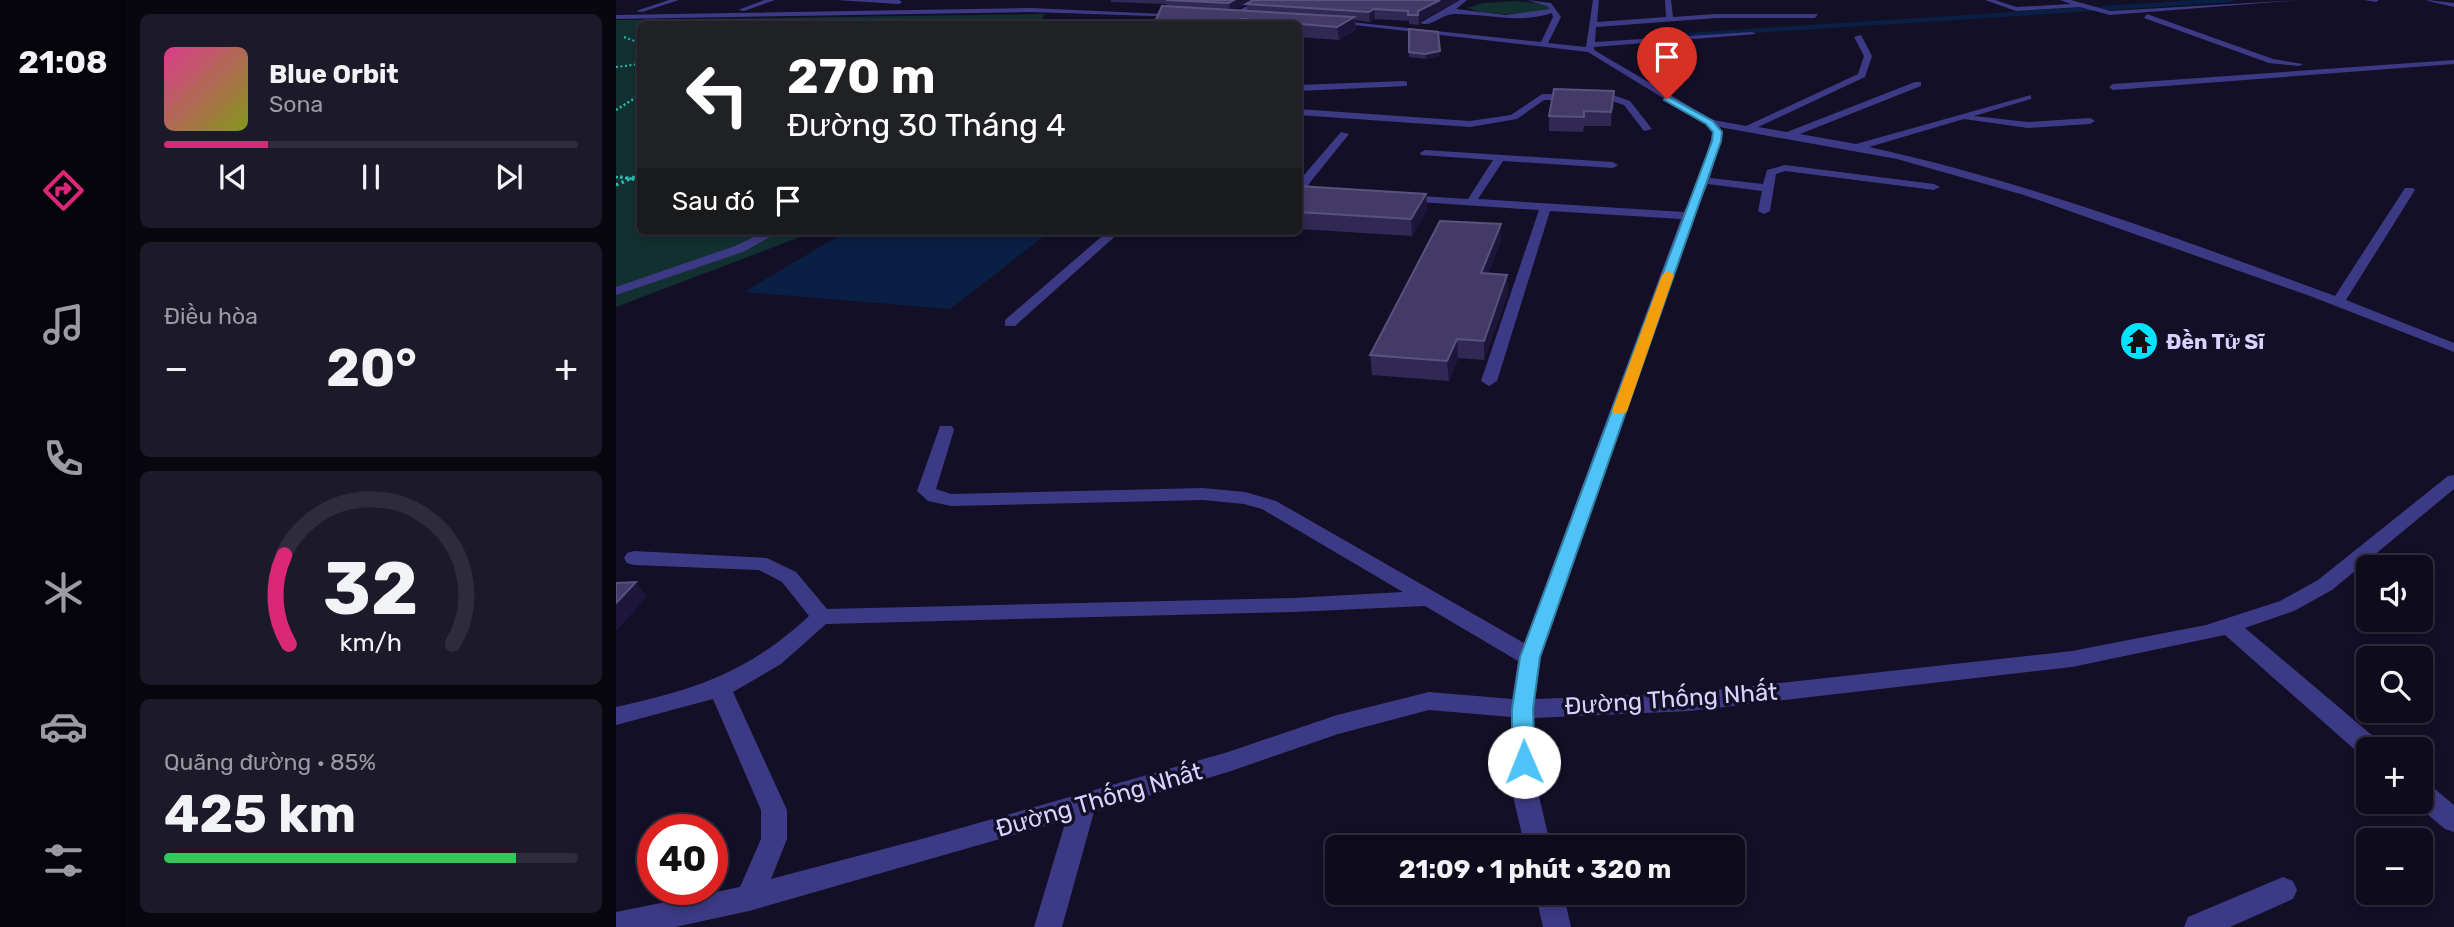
<!DOCTYPE html>
<html lang="vi">
<meta charset="utf-8">
<style>
:root{--surface:#0e0b1c;--page:#1c1929;--text:#f1f3f6;--muted:#9b9ba3;--line:#2e2b3b;--accent:#db2777}
body{margin:0;font-family:Rubik,sans-serif;background:var(--page);color:var(--text);height:100vh;display:flex;flex-direction:column;font-size:26px;white-space:nowrap}
*{box-sizing:border-box;margin:0}
p{font-size:23px;color:var(--muted)}
.icon{flex:none;width:38px;height:38px;fill:none;stroke:currentColor;stroke-width:2;stroke-linecap:round;stroke-linejoin:round}
.map{position:relative;flex:1;overflow:hidden}
.drawer{display:flex;flex-direction:column;gap:14px;padding:14px;background:#08060f;width:490px}
.drawer>*{flex:none}
.hud{position:absolute;left:21px;top:21px;width:665px;height:214px;border-radius:10px;box-shadow:0 4px 10px #0003,0 0 0 2px var(--line);background:#202124;color:#fff;overflow:hidden}
.fabs{position:absolute;left:1740px;top:555px;display:grid;gap:14px}
.fabs a{display:grid;place-items:center;width:77px;height:77px;border-radius:10px;background:var(--surface);box-shadow:0 4px 10px #0003,0 0 0 2px var(--line);font-size:35px}
.speed{position:absolute;left:21px;top:814px;display:flex;gap:14px;font-size:35px;font-weight:700;text-align:center}
.speed>*{display:grid;place-content:center;width:91px;height:91px;border-radius:50%;background:var(--surface);box-shadow:0 4px 10px #0003,0 0 0 2px var(--line);line-height:1}
.speed .limit{border:10px solid #d22;background:#fff;color:#111}
.pin{position:absolute;display:grid;place-items:center;width:60px;height:60px;color:#fff;margin:-72px -30px;border-radius:50% 50% 50% 0;rotate:-45deg;box-shadow:0 0 7px #0007}
.pin .icon{rotate:45deg}
.me{position:absolute;width:77px;margin:-38px;rotate:359deg;stroke-linejoin:round;filter:drop-shadow(0 0 5px #0008)}
.turn{display:flex;align-items:center;gap:24px;height:147px;padding:0 35px;font-size:32px}
.turn .icon{width:91px;height:91px;stroke-width:2.5}
.turn b{display:block;font-size:49px;line-height:60px}
.then{display:flex;align-items:center;height:66px;padding:0 35px;background:#0003;gap:14px;font-size:26px}
.big{font-size:52px;font-weight:700;line-height:1.1}
.drawer .tile{flex:1;display:flex;flex-direction:column;justify-content:center;gap:10px;min-width:0;padding:0 24px;border-radius:10px;background:var(--page)}
.drawer .dial{align-items:center;gap:0}
.dial svg{height:182px;overflow:visible;fill:none;stroke:var(--line);stroke-width:7;stroke-linecap:round;text-anchor:middle}
.dial text{fill:var(--text);stroke:none}
.song{display:flex;align-items:center;gap:21px}
.cover{width:84px;height:84px;border-radius:10px;background:linear-gradient(135deg,hsl(330 70% 55%),hsl(70 70% 35%))}
.played{height:7px;border-radius:4px;background:linear-gradient(90deg,var(--accent) 25%,var(--line) 25%)}
.keys{display:flex;justify-content:space-around;direction:ltr}
.heat{display:flex;justify-content:space-between;align-items:center;font-size:38px;direction:ltr}
.charge{height:10px;border-radius:5px;background:linear-gradient(90deg,#34c759 85%,var(--line) 0)}
.trip{position:absolute;left:709px;top:835px;width:420px;height:70px;border-radius:10px;background:var(--surface);box-shadow:0 4px 10px #0003,0 0 0 2px var(--line);font-weight:700;line-height:70px;text-align:center}
main{display:flex;flex:1;min-height:0}
.menu{display:flex;flex-direction:column;width:126px;justify-content:space-around;align-items:center;background:#06040b;color:var(--muted)}
.menu .icon{width:49px;height:49px}
.menu .selected{color:var(--accent)}
.menu b{font-size:32px;color:var(--text)}
.map>svg:first-child{display:block}
.green{fill:#12302f}
.water{fill:#0a1f44}
.lines{fill:none;stroke-linecap:round;stroke-linejoin:round}
.stream{stroke:#0a1f44;stroke-width:4.5}
.path-far2{stroke:#2fb8b0;stroke-width:2;stroke-dasharray:2 2.5;stroke-linecap:butt}
.path-far1{stroke:#2fb8b0;stroke-width:2.5;stroke-dasharray:2 2.5;stroke-linecap:butt}
.path{stroke:#2fb8b0;stroke-width:3.5;stroke-dasharray:2.5 3.5;stroke-linecap:butt}
.minor{fill:#3d3a85;fill-rule:evenodd}
.wall{fill:#312854}
.shaded-wall{fill:#1d163a}
.building{fill:#433a66;stroke:#5a527e;stroke-width:2}
.route{fill:#4fc3f7;stroke:#337fa1;stroke-width:2}
.slow{fill:#f59e0b}
.labels{text-anchor:middle;dominant-baseline:central;stroke-width:7;stroke-linejoin:round;paint-order:stroke}
.poi-label{font-size:21px;font-weight:bold;fill:#d9d4ff;stroke:#130f26;text-anchor:start}
.near-street-label{font-size:24px;fill:#d9d4ff;stroke:#130f26}
</style>
<main>
<nav class="menu">
<b>21:08</b>
<svg class="icon selected" aria-label="directions" viewBox="0 0 24 24"><path d="M12 3l9 9-9 9-9-9zM9 14v-3h6M13 9l2 2-2 2"/></svg>
<svg class="icon" aria-label="music" viewBox="0 0 24 24"><path d="M9 18V5l10-2v13"/><circle cx="6" cy="18" r="3"/><circle cx="16" cy="16" r="3"/></svg>
<svg class="icon" aria-label="phone" viewBox="0 0 24 24"><path d="M5 4h4l2 5-3 2q2 4 5 5l2-3 5 2v4C11 20 4 13 5 4z"/></svg>
<svg class="icon" aria-label="climate" viewBox="0 0 24 24"><path d="M12 3v18M4 7l16 10M4 17L20 7"/></svg>
<svg class="icon" aria-label="car" viewBox="0 0 24 24"><path d="M5 17H2v-5l4-1 3-4h7l3 4 3 1v5h-3M9 17h6M6 11h13"/><circle cx="7" cy="17" r="2"/><circle cx="17" cy="17" r="2"/></svg>
<svg class="icon" aria-label="filters" viewBox="0 0 24 24"><path d="M4 7h16M4 17h16"/><circle cx="9" cy="7" r="2"/><circle cx="15" cy="17" r="2"/></svg>
</nav>
<section class="drawer">
<div class="tile">
<div class="song"><i class="cover"></i><div><b>Blue Orbit</b><p>Sona</p></div></div>
<div class="played"></div>
<div class="keys"><svg class="icon" aria-label="previous" viewBox="0 0 24 24"><path d="M18 5L8 12l10 7zM5 5v14"/></svg><svg class="icon" aria-label="pause" viewBox="0 0 24 24"><path d="M8 5v14M16 5v14"/></svg><svg class="icon" aria-label="next" viewBox="0 0 24 24"><path d="M6 5l10 7-10 7zM19 5v14"/></svg></div>
</div>
<div class="tile"><p>Điều hòa</p>
<div class="heat"><a>−</a><b class="big">20°</b><a>+</a></div>
</div>
<div class="tile dial"><svg viewBox="0 0 100 80">
<path d="M14 69A42 42 0 1 1 86 69"/>
<path d="M14 69A42 42 0 0 1 12 30" stroke="#db2777"/>
<text x="50" y="56" font-size="32" font-weight="700">32</text>
<text x="50" y="72" font-size="11">km/h</text>
</svg></div>
<div class="tile"><p>Quãng đường · 85%</p><b class="big">425 km</b><div class="charge"></div></div>
</section>
<div class="map">
<svg width="1838" height="927" viewBox="0 0 1838 927">
<rect width="100%" height="100%" fill="#130f26"/>
<g class="green">
<path d="M 900,1 L 929,4 L 935,8 L 934,10 C 907,13 878,18 851,8 L 867,3 Z"/>
<path d="M 429,14 L 423,24 L 24,24 L 24,231 L 200,231 L 0,307 L 0,20 Z"/>
</g>
<path class="water" d="M 231,231 L 435,231 L 334,309 L 128,292 Z"/>
<g class="lines">
<path class="stream" d="M 1042,37 L 1615,0"/>
<g class="path-far2">
<path d="M 8,37 L 24,43"/>
<path d="M 0,67 L 24,64"/>
</g>
<g class="path-far1">
<path d="M 0,110 L 24,95"/>
<path d="M 0,177 L 18,179"/>
<path d="M 14,179 L 24,175"/>
</g>
<g class="path">
<path d="M 4,177 L 24,180"/>
<path d="M 0,185 L 18,177"/>
</g>
<g class="minor">
<path d="M 53,0 L 63,0 L 26,12 L 20,11 Z"/>
<path d="M 149,0 L 159,0 L 128,11 L 122,10 Z"/>
<path d="M 220,0 L 283,0 L 286,2 L 283,4 Z"/>
<path d="M 642,0 L 650,0 L 618,19 L 611,17 Z"/>
<path d="M 844,0 L 851,0 L 840,9 L 890,15 L 934,9 L 931,6 L 911,0 L 935,3 L 945,17 L 932,43 L 970,47 L 977,0 L 983,0 L 981,22 L 1050,17 L 1049,0 L 1055,0 L 1057,17 L 1100,14 L 1202,14 L 1199,18 L 1100,18 L 980,27 L 979,42 L 1136,32 L 1140,34 L 978,47 L 978,50 L 1097,120 L 1130,126 L 1242,74 L 1248,56 L 1238,37 L 1245,35 L 1256,56 L 1249,77 L 1142,127 L 1171,132 L 1299,82 L 1305,82 L 1305,86 L 1184,134 L 1240,144 L 1415,95 L 1415,99 L 1358,116 L 1412,122 L 1474,118 L 1479,121 L 1474,124 L 1412,128 L 1348,119 L 1253,147 C 1413,182 1566,240 1719,296 L 1789,188 L 1797,188 L 1799,190 L 1730,300 L 1838,343 L 1838,352 L 1694,296 L 1408,195 L 1281,159 L 1103,127 L 1107,132 L 1094,178 L 1147,184 L 1151,170 L 1169,165 L 1318,184 L 1324,187 L 1318,190 L 1169,171 L 1160,174 L 1154,211 L 1148,214 L 1142,211 L 1146,191 L 1092,184 L 1078,216 L 925,657 L 919,699 L 1073,693 L 1456,651 L 1590,625 L 1664,601 L 1702,580 L 1832,476 L 1838,475 L 1838,489 L 1716,590 L 1678,611 L 1629,628 L 1764,742 L 1767,749 L 1752,749 L 1752,758 L 1746,756 L 1609,635 L 1456,667 L 1073,711 L 918,718 L 921,788 L 935,847 L 909,847 L 895,788 L 895,717 L 813,710 L 722,734 L 612,772 L 478,812 L 446,927 L 418,927 L 450,820 L 133,911 L 59,927 L 0,927 L 0,912 L 124,887 L 145,839 L 145,810 L 97,699 L 0,725 L 0,707 C 81,689 131,673 193,616 L 166,582 L 143,570 L 18,565 L 11,563 L 8,558 L 11,553 L 18,551 L 151,558 L 180,572 L 211,609 L 677,598 L 787,592 L 646,509 L 628,504 L 587,500 L 335,506 L 312,501 L 301,491 L 324,426 L 336,426 L 338,430 L 320,489 L 335,494 L 587,488 L 629,492 L 660,501 L 908,643 L 1065,219 L 934,211 L 881,381 L 873,386 L 865,381 L 923,210 L 789,201 L 783,198 L 789,195 L 852,199 L 877,160 L 805,155 L 804,153 L 809,150 L 997,162 L 1002,165 L 997,168 L 887,161 L 862,199 L 1068,212 L 1083,180 L 1097,132 L 1091,125 L 972,52 L 712,22 L 716,20 L 925,42 L 937,17 L 936,13 C 904,24 872,14 839,14 C 827,13 815,28 804,23 ZM 809,606 L 902,661 L 896,699 L 813,692 L 721,715 L 612,752 L 313,837 L 155,879 L 171,839 L 171,810 L 117,692 L 165,664 L 210,624 L 677,612 Z"/>
<path d="M 1369,0 L 1379,0 L 1400,7 L 1455,4 L 1444,0 L 1455,0 L 1494,11 L 1684,0 L 1494,15 L 1464,7 L 1400,11 Z"/>
<path d="M 1748,0 L 1763,0 L 1760,2 Z"/>
<path d="M 1811,0 L 1838,3 L 1838,7 L 1812,1 Z"/>
<path d="M 415,8 L 570,15 L 566,17 L 415,12 L 0,19 L 0,15 Z"/>
<path d="M 1531,14 L 1657,59 L 1687,64 L 1683,66 L 1653,63 L 1528,18 Z"/>
<path d="M 1838,60 L 1838,64 L 1497,90 L 1493,87 L 1497,84 Z"/>
<path d="M 788,81 L 791,82 L 791,86 L 682,91 L 682,85 Z"/>
<path d="M 926,94 L 997,95 L 1014,101 L 1036,129 L 1028,131 L 1008,105 L 993,100 L 928,100 L 901,119 L 854,127 L 682,115 L 682,109 L 854,121 L 895,115 Z"/>
<path d="M 725,132 L 733,134 L 692,185 L 715,193 L 709,196 L 686,192 L 682,182 Z"/>
<path d="M 150,231 L 165,231 L 127,252 L 0,295 L 0,287 L 119,246 Z"/>
<path d="M 492,231 L 505,231 L 399,326 L 389,326 L 389,320 Z"/>
<path d="M 1804,781 L 1813,784 L 1838,805 L 1838,832 L 1829,829 L 1797,802 L 1804,802 Z"/>
<path d="M 1667,877 L 1677,881 L 1681,890 L 1677,899 L 1614,927 L 1568,927 L 1572,917 Z"/>
<path d="M 919,892 L 947,892 L 955,927 L 927,927 Z"/>
</g>
</g>
<g class="wall">
<path d="M 495,0 L 637,0 L 618,10 L 632,11 L 630,4 L 637,0 L 842,0 L 803,21 L 803,25 L 793,24 L 793,21 L 759,19 L 754,22 L 739,20 L 740,30 L 723,40 L 682,37 L 682,24 L 538,24 L 551,7 L 550,4 L 495,2 Z"/>
<path d="M 793,29 L 824,56 L 810,59 L 793,57 Z"/>
<path d="M 998,104 L 995,126 L 968,126 L 967,132 L 933,131 L 933,116 Z"/>
<path d="M 682,186 L 810,194 L 811,210 L 796,236 L 682,229 Z"/>
<path d="M 885,241 L 872,274 L 892,293 L 868,360 L 842,358 L 833,381 L 756,375 L 754,355 Z"/>
</g>
<g class="shaded-wall">
<path d="M 618,0 L 637,0 L 614,12 L 613,3 Z"/>
<path d="M 824,0 L 842,0 L 803,21 L 803,25 L 802,11 Z"/>
<path d="M 758,9 L 759,19 L 754,22 L 753,12 Z"/>
<path d="M 738,17 L 740,30 L 723,40 L 721,27 Z"/>
<path d="M 824,51 L 824,56 L 810,59 L 809,54 Z"/>
<path d="M 998,91 L 998,104 L 995,126 L 995,112 Z"/>
<path d="M 810,194 L 811,210 L 796,236 L 795,219 Z"/>
<path d="M 885,224 L 885,241 L 865,291 L 865,273 Z"/>
<path d="M 891,275 L 892,293 L 868,360 L 868,341 Z"/>
<path d="M 841,339 L 842,358 L 833,381 L 831,361 Z"/>
<path d="M 20,582 L 31,597 L 0,631 L 0,603 Z"/>
</g>
<g class="building">
<path d="M 550,0 L 618,0 L 613,3 Z"/>
<path d="M 637,0 L 824,0 L 802,11 L 802,15 L 792,15 L 792,11 L 758,9 L 753,12 L 630,4 Z"/>
<path d="M 546,6 L 738,17 L 721,27 L 625,19 L 626,24 L 538,24 Z"/>
<path d="M 793,29 L 822,32 L 824,51 L 809,54 L 793,52 Z"/>
<path d="M 938,89 L 998,91 L 995,112 L 968,111 L 968,117 L 933,116 Z"/>
<path d="M 682,186 L 810,194 L 795,219 L 682,212 Z"/>
<path d="M 824,221 L 885,224 L 865,273 L 891,275 L 868,341 L 841,339 L 831,361 L 754,355 Z"/>
<path d="M 20,582 L 0,603 L 0,583 Z"/>
</g>
<path class="route" d="M 1051,96 L 1097,121 L 1106,132 L 1105,141 L 924,657 L 917,709 L 919,762 L 915,768 L 908,771 L 900,768 L 896,762 L 896,709 L 904,657 L 1096,141 L 1097,132 L 1090,124 L 1048,100 Z"/>
<path class="slow" d="M 1052,271 L 1058,275 L 1011,411 L 1008,414 L 998,414 L 996,411 L 1046,275 Z"/>
<defs>
<symbol id="temple-disc" viewBox="-11 -11 22 22"><circle r="9.5" fill="#00e5ff" stroke="#130f26"/><path d="M0-6L5-2H3V0L6.5 2.5H4V6H1.5V3h-3V6H-4V2.5H-6.5L-3 0V-2H-5Z" fill="#111"/></symbol>
</defs>
<g fill-rule="evenodd">
<use href="#temple-disc" x="1501" y="319" width="44" height="44"/>
</g>
<g class="labels">
<g class="poi-label">
<text x="1550" y="341">Đền Tử Sĩ</text>
</g>
<g class="near-street-label">
<text transform="translate(1055 699) rotate(-4)">Đường Thống Nhất</text>
<text transform="translate(483 800) rotate(-16)">Đường Thống Nhất</text>
</g>
</g>
</svg>
<div class="fabs">
<a><svg class="icon" aria-label="sound" viewBox="0 0 24 24"><path d="M4 9h4l5-4v14l-5-4H4zM17 9q2 3 0 6"/></svg></a>
<a><svg class="icon" aria-label="search" viewBox="0 0 24 24"><circle cx="10" cy="10" r="6"/><path d="M15 15l6 6"/></svg></a>
<a>+</a>
<a>−</a>
</div>
<div class="speed"><div class="limit">40</div></div>
<div class="pin" style="left:1051px;top:99px;background:#d93025"><svg class="icon" aria-label="arrive" viewBox="0 0 24 24"><path d="M6 21V4h12l-3 4 3 4H6"/></svg></div>
<svg class="me" style="left:908px;top:762px" viewBox="-20 -20 40 40"><circle r="19" fill="#fff"/><path d="M0-13L10 11 0 6-10 11z" fill="#4fc3f7"/></svg>
<div class="trip">21:09 · 1 phút · 320 m</div>
<div class="hud">
<div class="turn"><svg class="icon" aria-label="left" viewBox="0 0 24 24"><path d="M17 20v-9H6M10 6l-5 5 5 5"/></svg><div><b>270 m</b>Đường 30 Tháng 4</div></div>
<div class="then">Sau đó<svg class="icon" aria-label="arrive" viewBox="0 0 24 24"><path d="M6 21V4h12l-3 4 3 4H6"/></svg></div>
</div>
</div>
</main>
